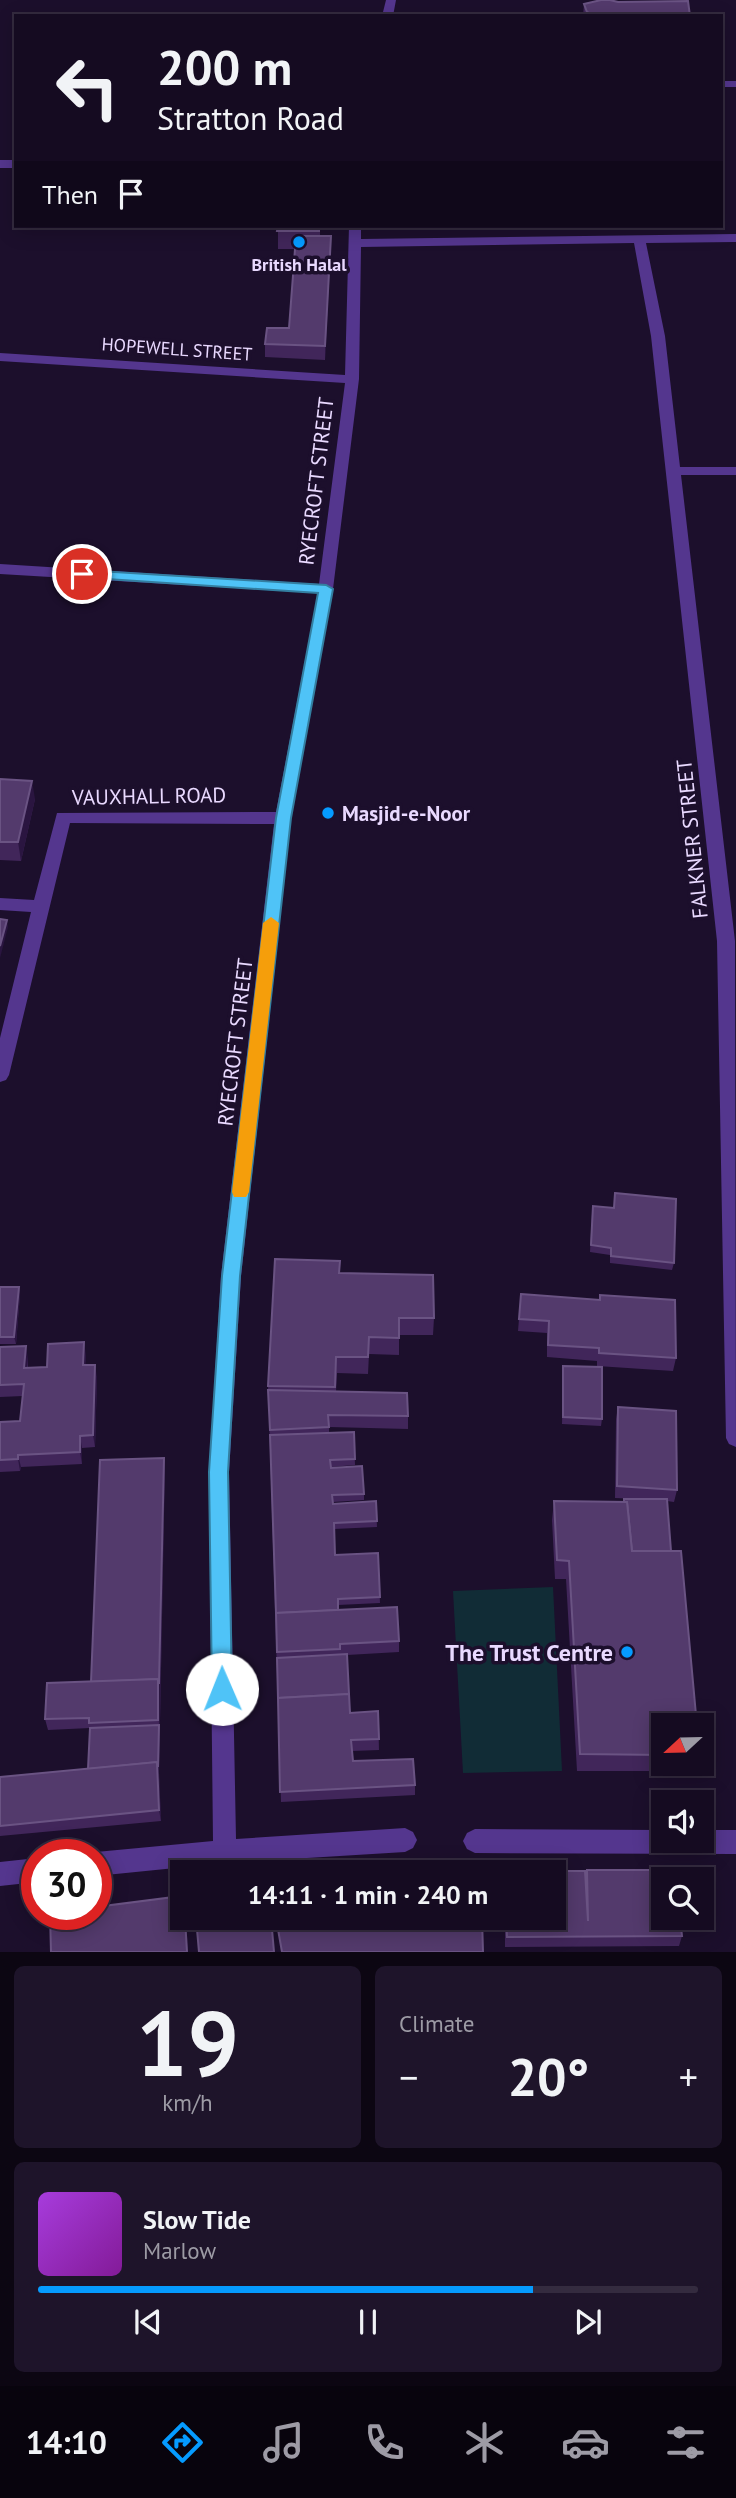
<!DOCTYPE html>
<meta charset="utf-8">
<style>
:root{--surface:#150b21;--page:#1e142a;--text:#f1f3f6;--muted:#9d9ba5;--line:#342b3f;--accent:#059bff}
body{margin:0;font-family:"PT Sans",sans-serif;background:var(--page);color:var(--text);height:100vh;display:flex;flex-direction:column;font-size:26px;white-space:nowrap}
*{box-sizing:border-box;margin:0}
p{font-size:23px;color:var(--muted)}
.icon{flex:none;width:38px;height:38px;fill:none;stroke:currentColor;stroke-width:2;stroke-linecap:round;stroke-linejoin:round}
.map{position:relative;height:1952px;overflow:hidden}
.sheet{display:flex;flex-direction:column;gap:14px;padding:14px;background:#0c0612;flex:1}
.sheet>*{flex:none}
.top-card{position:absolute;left:14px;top:14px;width:709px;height:214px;border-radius:0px;box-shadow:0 4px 18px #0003,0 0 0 2px var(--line);background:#150b21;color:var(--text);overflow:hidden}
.needle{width:46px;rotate:248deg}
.buttons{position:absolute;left:651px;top:1713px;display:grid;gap:14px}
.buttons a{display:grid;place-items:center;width:63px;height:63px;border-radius:0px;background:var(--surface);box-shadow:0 4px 18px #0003,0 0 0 2px var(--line);font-size:35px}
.speed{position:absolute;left:21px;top:1839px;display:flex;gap:14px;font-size:35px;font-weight:700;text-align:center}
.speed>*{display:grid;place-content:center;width:91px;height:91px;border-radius:50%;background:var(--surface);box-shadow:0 4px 18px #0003,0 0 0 2px var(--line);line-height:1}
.speed .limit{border:10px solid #d22;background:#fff;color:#111}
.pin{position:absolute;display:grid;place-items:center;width:60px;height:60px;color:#fff;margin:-30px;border:4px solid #fff;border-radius:50%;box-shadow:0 2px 7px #0007}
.me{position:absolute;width:77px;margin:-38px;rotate:359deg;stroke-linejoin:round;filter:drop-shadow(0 0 5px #0008)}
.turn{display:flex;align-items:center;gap:24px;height:147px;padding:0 28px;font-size:32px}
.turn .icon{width:91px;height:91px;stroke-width:2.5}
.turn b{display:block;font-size:49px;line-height:60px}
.then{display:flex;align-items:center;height:66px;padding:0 28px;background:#0003;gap:14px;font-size:26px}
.big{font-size:52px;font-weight:700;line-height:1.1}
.sheet .widget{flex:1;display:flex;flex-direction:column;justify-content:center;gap:10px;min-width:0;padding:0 24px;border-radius:10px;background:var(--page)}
.sheet .dial{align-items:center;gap:0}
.dial b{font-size:91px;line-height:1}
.song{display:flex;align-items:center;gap:21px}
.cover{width:84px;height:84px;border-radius:10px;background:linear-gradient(135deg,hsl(280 70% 55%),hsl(290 70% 35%))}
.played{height:7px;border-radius:4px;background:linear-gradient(90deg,var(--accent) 75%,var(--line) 75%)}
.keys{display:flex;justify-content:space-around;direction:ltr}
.heat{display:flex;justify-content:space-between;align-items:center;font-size:38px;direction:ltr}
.sheet .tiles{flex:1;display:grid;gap:14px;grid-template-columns:1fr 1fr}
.widget:last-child{grid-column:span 2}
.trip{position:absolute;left:170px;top:1860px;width:396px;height:70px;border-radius:0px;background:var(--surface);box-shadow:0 4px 18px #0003,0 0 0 2px var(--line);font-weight:700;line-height:70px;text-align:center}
.tabs{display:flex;height:112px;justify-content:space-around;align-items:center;background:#08040d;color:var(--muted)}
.tabs .icon{width:49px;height:49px}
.tabs .active{color:var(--accent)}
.tabs b{font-size:32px;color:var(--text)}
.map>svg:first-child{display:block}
.green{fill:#112c36}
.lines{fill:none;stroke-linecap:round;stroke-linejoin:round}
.minor{fill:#54368e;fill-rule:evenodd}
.wall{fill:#41265a}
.shaded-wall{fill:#2a1540}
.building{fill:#533a6c;stroke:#6a5383;stroke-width:2}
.route{fill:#4fc3f7;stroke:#337fa1;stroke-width:2}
.slow{fill:#f59e0b}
.poi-dot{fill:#059bff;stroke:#1c0f2c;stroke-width:2.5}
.labels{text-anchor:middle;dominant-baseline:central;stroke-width:7;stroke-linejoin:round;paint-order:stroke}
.far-poi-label{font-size:18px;font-weight:bold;fill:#e9d9ff;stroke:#1c0f2c}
.far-street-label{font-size:18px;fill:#e9d9ff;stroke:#1c0f2c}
.street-label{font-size:21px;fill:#e9d9ff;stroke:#1c0f2c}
.poi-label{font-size:21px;font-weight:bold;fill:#e9d9ff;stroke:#1c0f2c;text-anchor:start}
.near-poi-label{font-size:24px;font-weight:bold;fill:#e9d9ff;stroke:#1c0f2c;text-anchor:end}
</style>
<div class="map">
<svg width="736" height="1952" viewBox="0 0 736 1952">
<rect width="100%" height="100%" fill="#1c0f2c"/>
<path class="green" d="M 553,1587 L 562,1771 L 463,1773 L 453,1591 Z"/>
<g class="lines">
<g class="minor">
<path d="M 386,0 L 396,0 L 393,16 L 382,16 Z"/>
<rect x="721" y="81" width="15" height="6"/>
<rect x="0" y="160" width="16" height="8"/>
<path d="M 349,226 L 361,226 L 361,239 L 736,234 L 736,242 L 646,243 L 665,336 L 680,467 L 736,467 L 736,475 L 681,475 L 735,941 L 736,1447 L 729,1444 L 726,1438 L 717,941 L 651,336 L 634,243 L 361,247 L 359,379 L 333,589 L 291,818 L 241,1276 L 229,1472 L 236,1839 L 405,1828 L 413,1832 L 417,1840 L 413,1848 L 405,1852 L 225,1863 L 96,1876 L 96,1855 L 89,1855 L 96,1852 L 213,1841 L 209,1472 L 221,1276 L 274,824 L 70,823 L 9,1075 L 6,1080 L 0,1082 L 0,1038 L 31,912 L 0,910 L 0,898 L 34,900 L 57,813 L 276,812 L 318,593 L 0,574 L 0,564 L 319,584 L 345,383 L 0,361 L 0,353 L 345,375 Z"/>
<path d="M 475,1829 L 663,1830 L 663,1841 L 702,1841 L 702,1830 L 736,1830 L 736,1854 L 475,1853 L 467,1849 L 463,1841 L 467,1833 Z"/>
<path d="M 37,1858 L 37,1882 L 0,1886 L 0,1862 Z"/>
</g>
</g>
<g class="wall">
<path d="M 618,2 L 690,16 L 583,16 L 584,4 Z"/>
<path d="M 278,226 L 320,226 L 320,236 L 331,236 L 325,360 L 265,357 L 265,344 L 289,328 L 295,249 L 278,249 Z"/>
<path d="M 0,779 L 35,799 L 21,861 L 0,860 Z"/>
<path d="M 592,1213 L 674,1263 L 672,1270 L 610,1263 L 610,1255 L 590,1252 Z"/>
<path d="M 340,1273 L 434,1318 L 433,1335 L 399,1335 L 399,1355 L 369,1354 L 368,1374 L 337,1373 L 336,1392 L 408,1416 L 408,1429 L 329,1427 L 329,1433 L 354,1432 L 355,1465 L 331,1467 L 364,1494 L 364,1500 L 333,1502 L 333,1504 L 376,1501 L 377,1527 L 334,1529 L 335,1555 L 378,1553 L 380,1603 L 338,1605 L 338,1610 L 399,1641 L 399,1652 L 347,1655 L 350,1713 L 378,1711 L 379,1750 L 352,1751 L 353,1761 L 415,1785 L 415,1795 L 281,1802 L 268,1386 Z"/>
<path d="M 0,1287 L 19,1287 L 20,1294 L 16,1344 L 0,1344 Z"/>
<path d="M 521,1294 L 676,1358 L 673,1371 L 597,1366 L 597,1361 L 547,1357 L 547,1333 L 518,1331 Z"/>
<path d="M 0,1347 L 28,1359 L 28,1368 L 47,1367 L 86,1355 L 85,1365 L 97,1377 L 95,1447 L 82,1448 L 82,1464 L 21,1467 L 20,1471 L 0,1472 L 0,1422 L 20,1421 L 23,1396 L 0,1397 Z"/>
<path d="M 563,1366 L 602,1419 L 601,1426 L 562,1424 Z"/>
<path d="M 618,1407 L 677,1490 L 674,1502 L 667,1501 L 663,1764 L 697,1764 L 695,1771 L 577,1771 L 566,1579 L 555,1579 L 552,1520 L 554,1501 L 624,1502 L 624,1499 L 638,1499 L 615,1498 L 616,1419 Z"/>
<path d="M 165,1464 L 159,1773 L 161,1821 L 0,1836 L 0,1777 L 88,1769 L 90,1728 L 48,1730 L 45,1719 L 91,1682 Z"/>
<path d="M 587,1870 L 682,1936 L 679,1946 L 505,1947 L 505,1918 L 553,1918 L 585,1877 Z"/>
</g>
<g class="shaded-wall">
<path d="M 331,236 L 331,249 L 325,360 L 325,346 Z"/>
<path d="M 32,781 L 35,799 L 21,861 L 18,842 Z"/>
<path d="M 7,920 L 8,927 L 0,958 L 0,946 Z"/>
<path d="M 19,1287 L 20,1294 L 16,1344 L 14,1337 Z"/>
<path d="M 84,1342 L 86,1355 L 85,1378 L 83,1365 Z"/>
<path d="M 26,1346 L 28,1359 L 26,1380 L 24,1368 Z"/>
<path d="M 95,1365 L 97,1377 L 95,1447 L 93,1435 Z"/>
<path d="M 80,1436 L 82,1448 L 82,1464 L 80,1452 Z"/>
<path d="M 18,1455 L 21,1467 L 20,1471 L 18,1459 Z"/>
<path d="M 164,1458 L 165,1464 L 159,1773 L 161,1821 L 159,1810 L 157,1762 L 159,1725 L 158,1679 Z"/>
<path d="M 185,1918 L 186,1918 L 188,1952 L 187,1952 Z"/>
</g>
<g class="building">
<path d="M 601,0 L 610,0 L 618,2 L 688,1 L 690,16 L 620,13 L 614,16 L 595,16 L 587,12 L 584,4 Z"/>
<path d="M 278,226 L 319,226 L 319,231 L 277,231 Z"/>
<path d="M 296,236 L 331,236 L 325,346 L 265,344 L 267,328 L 289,328 Z"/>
<path d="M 0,779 L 32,781 L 18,842 L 0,842 Z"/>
<path d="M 0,919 L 7,920 L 0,946 Z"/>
<path d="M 615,1193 L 676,1199 L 674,1263 L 611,1256 L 611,1248 L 591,1245 L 593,1206 L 614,1208 Z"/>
<path d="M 275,1259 L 340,1261 L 339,1273 L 433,1275 L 434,1318 L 399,1318 L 399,1338 L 369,1337 L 368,1357 L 336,1357 L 335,1387 L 268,1386 Z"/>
<path d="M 0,1287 L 19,1287 L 14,1337 L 0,1337 Z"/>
<path d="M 521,1294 L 600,1300 L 600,1295 L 675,1300 L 676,1358 L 599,1353 L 599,1348 L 548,1345 L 549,1321 L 519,1319 Z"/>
<path d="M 84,1342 L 83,1365 L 95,1365 L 93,1435 L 80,1436 L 80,1452 L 18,1455 L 18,1459 L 0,1460 L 0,1422 L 20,1421 L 24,1384 L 0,1385 L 0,1347 L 26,1346 L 24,1368 L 47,1367 L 48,1344 Z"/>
<path d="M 563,1366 L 602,1367 L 602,1419 L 563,1417 Z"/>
<path d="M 268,1390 L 407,1393 L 408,1416 L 328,1415 L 329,1427 L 270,1430 Z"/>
<path d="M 618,1407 L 676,1411 L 677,1490 L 617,1486 Z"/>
<path d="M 354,1432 L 355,1459 L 330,1460 L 331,1468 L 362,1466 L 364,1494 L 332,1495 L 333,1504 L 376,1501 L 377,1521 L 334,1523 L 335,1555 L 378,1553 L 380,1597 L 338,1599 L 338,1610 L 276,1613 L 270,1435 Z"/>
<path d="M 164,1458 L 159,1684 L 158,1679 L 91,1682 L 100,1460 Z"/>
<path d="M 624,1499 L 667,1499 L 671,1551 L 632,1551 L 627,1502 L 624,1502 Z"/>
<path d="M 554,1501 L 627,1502 L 632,1551 L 681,1551 L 697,1726 L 663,1726 L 663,1755 L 580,1754 L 569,1561 L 557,1560 Z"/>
<path d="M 397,1607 L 399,1641 L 340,1644 L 340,1649 L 277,1652 L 276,1613 Z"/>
<path d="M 347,1654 L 349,1694 L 278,1698 L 277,1658 Z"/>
<path d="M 158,1679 L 158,1720 L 89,1723 L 89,1718 L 45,1719 L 47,1683 Z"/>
<path d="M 349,1694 L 350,1713 L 378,1711 L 379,1739 L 351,1740 L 353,1761 L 413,1759 L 415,1785 L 280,1792 L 278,1698 Z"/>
<path d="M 159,1725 L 158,1767 L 157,1762 L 88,1769 L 90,1728 Z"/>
<path d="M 157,1762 L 159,1810 L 0,1826 L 0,1777 Z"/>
<path d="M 587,1870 L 675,1870 L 676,1880 L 663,1880 L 663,1918 L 680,1918 L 682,1936 L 507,1937 L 506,1918 L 553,1918 L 553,1872 L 505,1872 L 505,1871 L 585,1871 L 588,1921 Z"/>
<path d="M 182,1896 L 182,1918 L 185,1918 L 187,1952 L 51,1952 L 50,1914 L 96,1914 L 96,1907 Z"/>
<path d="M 196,1918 L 271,1918 L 274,1952 L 199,1952 Z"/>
<path d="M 276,1918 L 482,1918 L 483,1952 L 282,1952 Z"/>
</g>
<path class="route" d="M 82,570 L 326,585 L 333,589 L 291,818 L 240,1276 L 228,1472 L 232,1689 L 229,1695 L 222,1698 L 215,1695 L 212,1689 L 209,1472 L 222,1276 L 276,818 L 318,593 L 77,577 L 77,571 Z"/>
<path class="slow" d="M 271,917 L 279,923 L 249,1192 L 246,1197 L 234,1197 L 232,1192 L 263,923 Z"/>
<g class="poi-dot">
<circle cx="299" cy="242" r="7"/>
<circle cx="328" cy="813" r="7"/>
<circle cx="627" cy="1652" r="7"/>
</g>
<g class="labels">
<g class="far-poi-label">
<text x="299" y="264">British Halal</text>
</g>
<g class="far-street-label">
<text transform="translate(177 349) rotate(4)">HOPEWELL STREET</text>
</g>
<g class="street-label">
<text transform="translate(316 481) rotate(-83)">RYECROFT STREET</text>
<text transform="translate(149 796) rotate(-1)">VAUXHALL ROAD</text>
<text transform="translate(692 839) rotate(-96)">FALKNER STREET</text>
<text transform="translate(235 1042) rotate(-83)">RYECROFT STREET</text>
</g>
<g class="poi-label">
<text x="342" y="813">Masjid-e-Noor</text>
</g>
<g class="near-poi-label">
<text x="613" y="1652">The Trust Centre</text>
</g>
</g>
</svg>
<div class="buttons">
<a><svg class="needle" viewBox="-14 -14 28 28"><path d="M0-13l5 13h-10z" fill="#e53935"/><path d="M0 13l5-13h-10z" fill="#9d9ba5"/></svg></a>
<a><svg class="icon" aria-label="sound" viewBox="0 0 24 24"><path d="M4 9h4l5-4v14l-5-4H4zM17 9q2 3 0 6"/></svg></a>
<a><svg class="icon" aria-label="search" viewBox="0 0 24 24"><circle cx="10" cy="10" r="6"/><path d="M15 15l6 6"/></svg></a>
</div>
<div class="speed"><div class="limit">30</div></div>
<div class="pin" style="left:82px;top:574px;background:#d93025"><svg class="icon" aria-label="arrive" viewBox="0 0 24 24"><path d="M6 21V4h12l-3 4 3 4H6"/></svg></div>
<svg class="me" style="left:222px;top:1689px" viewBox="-20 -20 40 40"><circle r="19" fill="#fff"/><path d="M0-13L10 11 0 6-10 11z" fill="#4fc3f7"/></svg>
<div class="trip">14:11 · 1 min · 240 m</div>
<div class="top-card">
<div class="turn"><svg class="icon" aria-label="left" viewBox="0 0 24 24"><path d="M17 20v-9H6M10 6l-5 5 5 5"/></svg><div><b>200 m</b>Stratton Road</div></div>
<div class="then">Then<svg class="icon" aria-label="arrive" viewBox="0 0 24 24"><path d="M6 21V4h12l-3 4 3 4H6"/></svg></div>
</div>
</div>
<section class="sheet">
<div class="tiles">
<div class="widget dial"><b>19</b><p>km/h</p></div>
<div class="widget"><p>Climate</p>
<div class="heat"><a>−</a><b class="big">20°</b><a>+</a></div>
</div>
<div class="widget">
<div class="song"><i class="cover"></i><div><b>Slow Tide</b><p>Marlow</p></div></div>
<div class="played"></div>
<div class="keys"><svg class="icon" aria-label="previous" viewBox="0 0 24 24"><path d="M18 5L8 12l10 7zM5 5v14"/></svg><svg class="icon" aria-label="pause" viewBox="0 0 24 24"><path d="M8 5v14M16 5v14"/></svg><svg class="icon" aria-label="next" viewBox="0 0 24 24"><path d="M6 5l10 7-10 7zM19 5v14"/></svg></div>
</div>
</div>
</section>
<nav class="tabs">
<b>14:10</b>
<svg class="icon active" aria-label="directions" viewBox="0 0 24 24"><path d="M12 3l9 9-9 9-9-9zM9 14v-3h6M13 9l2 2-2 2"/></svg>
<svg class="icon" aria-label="music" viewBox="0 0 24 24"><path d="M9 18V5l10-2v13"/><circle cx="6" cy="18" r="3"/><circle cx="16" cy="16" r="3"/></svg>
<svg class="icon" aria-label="phone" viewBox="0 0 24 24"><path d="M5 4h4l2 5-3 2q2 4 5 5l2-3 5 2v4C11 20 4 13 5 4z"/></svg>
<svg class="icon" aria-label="climate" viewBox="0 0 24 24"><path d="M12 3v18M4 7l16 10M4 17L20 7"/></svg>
<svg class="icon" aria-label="car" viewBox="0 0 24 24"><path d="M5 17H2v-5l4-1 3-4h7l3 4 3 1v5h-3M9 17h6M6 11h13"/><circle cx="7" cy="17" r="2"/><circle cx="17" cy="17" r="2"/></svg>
<svg class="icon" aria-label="filters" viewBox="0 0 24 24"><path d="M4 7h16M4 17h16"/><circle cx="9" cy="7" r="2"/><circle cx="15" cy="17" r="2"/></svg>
</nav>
